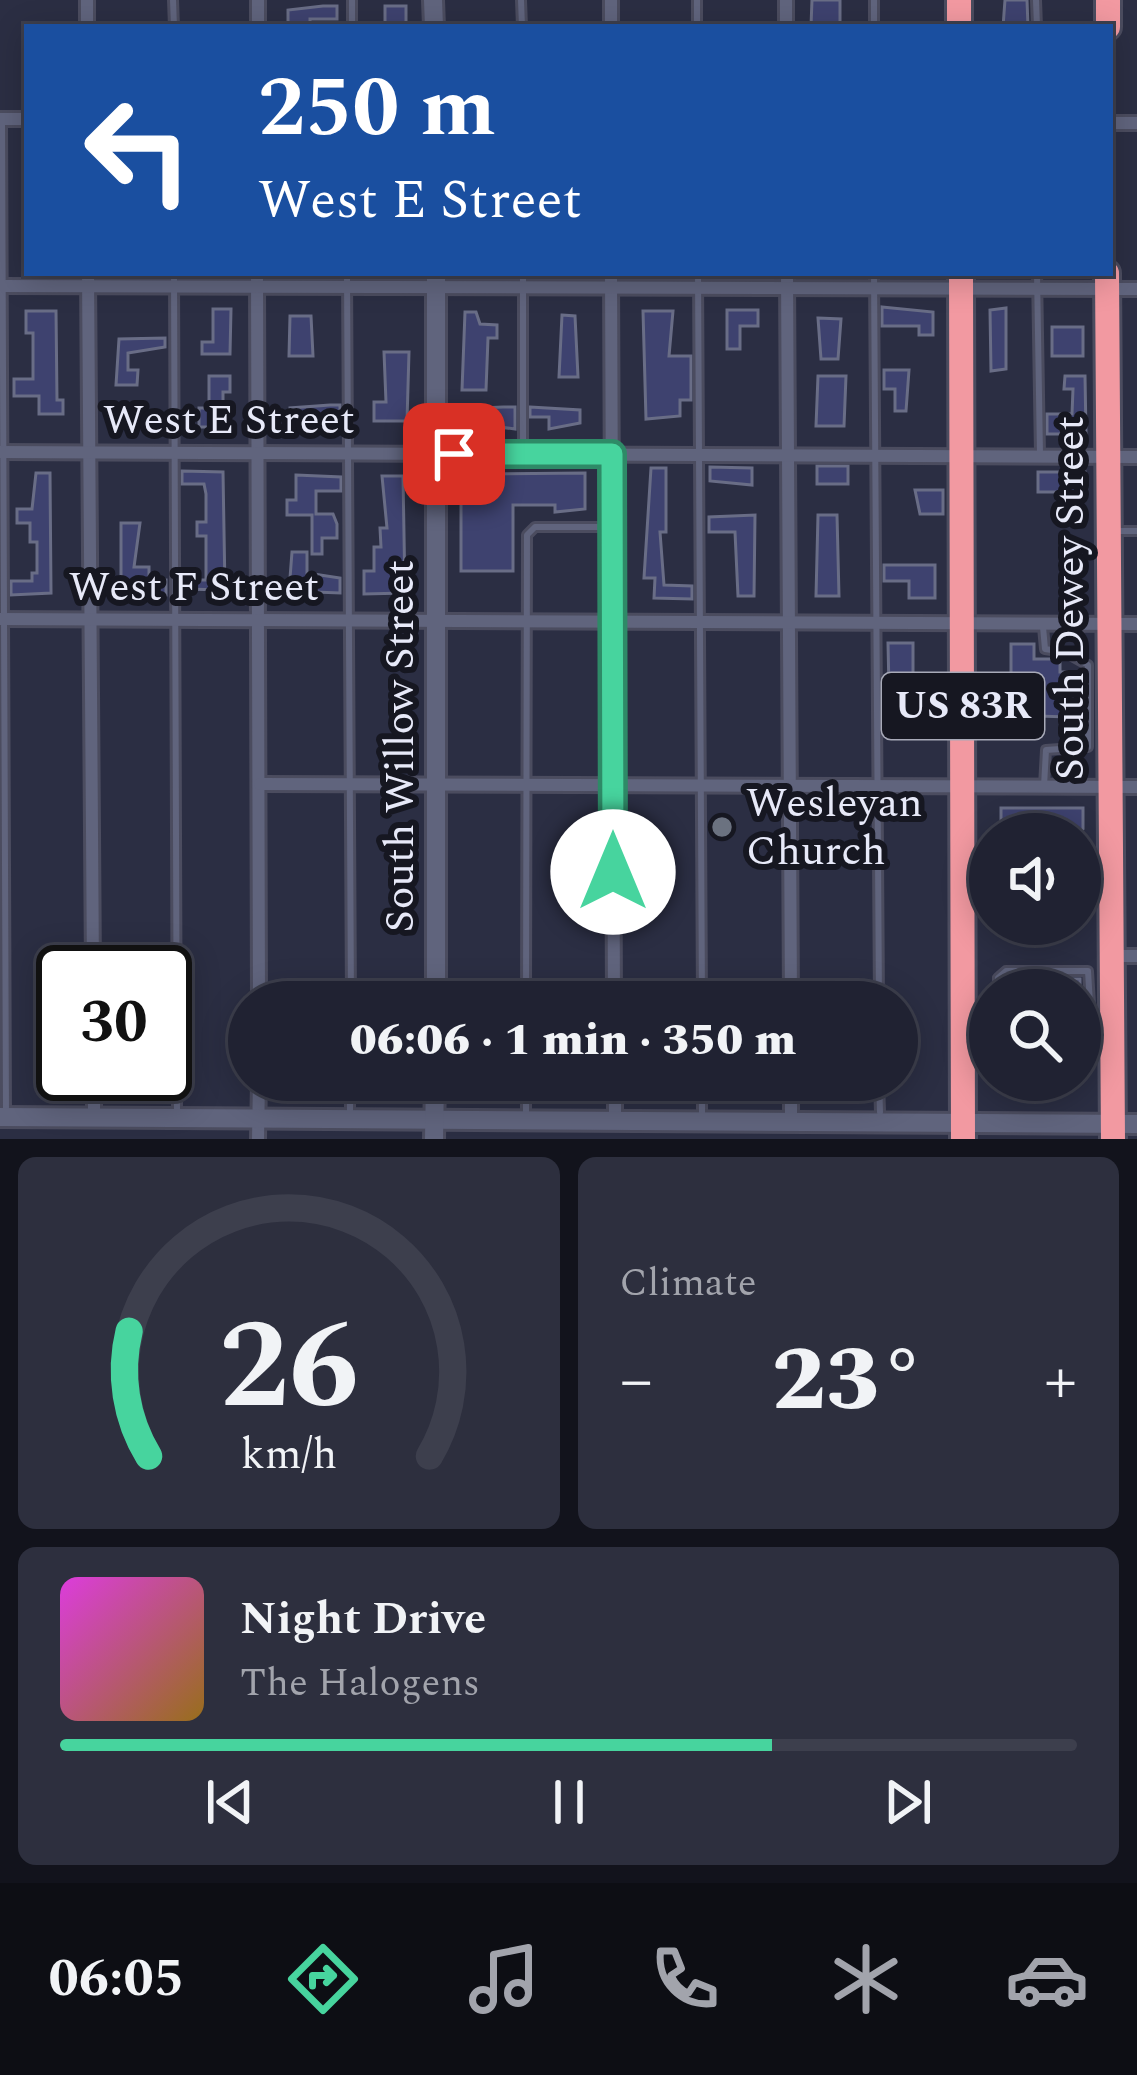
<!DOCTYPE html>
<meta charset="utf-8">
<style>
:root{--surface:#202232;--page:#2d2f3e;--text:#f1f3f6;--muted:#a2a4ac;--line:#3d3f4d;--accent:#47d49e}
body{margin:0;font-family:Spectral,serif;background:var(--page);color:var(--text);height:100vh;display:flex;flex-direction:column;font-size:45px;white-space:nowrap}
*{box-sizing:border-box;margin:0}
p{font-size:39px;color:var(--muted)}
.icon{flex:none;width:66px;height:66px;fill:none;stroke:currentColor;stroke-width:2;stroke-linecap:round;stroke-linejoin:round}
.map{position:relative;height:1139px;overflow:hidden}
.side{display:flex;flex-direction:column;gap:18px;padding:18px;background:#12131c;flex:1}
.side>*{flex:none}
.banner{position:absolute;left:24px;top:24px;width:1089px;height:252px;border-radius:0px;box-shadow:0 6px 30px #0003,0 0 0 3px var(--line);background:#1a4fa0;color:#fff;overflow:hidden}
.fabs{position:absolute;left:969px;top:813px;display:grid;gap:24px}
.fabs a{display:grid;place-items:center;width:132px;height:132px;border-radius:50%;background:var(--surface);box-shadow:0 6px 30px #0003,0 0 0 3px var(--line);font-size:60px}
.speed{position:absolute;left:36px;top:945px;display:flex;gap:24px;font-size:60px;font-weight:700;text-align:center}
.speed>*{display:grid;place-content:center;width:156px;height:156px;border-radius:50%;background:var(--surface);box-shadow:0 6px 30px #0003,0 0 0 3px var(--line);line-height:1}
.speed .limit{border:6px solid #111;border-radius:18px;background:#fff;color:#111}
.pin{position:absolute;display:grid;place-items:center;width:102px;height:102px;color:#fff;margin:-51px;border-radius:24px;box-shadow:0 6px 18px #0006}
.me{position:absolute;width:132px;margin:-66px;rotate:0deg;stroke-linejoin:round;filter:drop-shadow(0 0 9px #0008)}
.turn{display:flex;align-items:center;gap:42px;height:252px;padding:0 36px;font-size:54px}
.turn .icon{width:156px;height:156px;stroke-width:2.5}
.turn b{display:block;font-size:84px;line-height:102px}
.big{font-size:90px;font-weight:800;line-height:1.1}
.side .tile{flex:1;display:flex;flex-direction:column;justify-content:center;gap:18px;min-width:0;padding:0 42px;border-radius:18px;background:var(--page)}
.side .dial{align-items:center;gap:0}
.dial svg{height:312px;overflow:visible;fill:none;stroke:var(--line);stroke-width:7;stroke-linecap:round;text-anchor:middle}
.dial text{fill:var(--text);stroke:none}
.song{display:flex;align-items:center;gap:36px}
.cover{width:144px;height:144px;border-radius:18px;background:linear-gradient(135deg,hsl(300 70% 55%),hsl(40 70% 35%))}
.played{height:12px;border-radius:6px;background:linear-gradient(90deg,var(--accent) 70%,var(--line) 70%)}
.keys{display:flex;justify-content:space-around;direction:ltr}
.heat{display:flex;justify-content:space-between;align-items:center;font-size:66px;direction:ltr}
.side .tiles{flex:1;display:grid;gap:18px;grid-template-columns:1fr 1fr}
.tile:last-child{grid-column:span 2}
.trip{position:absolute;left:228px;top:981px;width:690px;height:120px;border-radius:60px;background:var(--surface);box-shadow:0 6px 30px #0003,0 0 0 3px var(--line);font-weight:800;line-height:120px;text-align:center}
.tabs{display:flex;height:192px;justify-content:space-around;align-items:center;background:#0d0e14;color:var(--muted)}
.tabs .icon{width:84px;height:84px}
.tabs .current{color:var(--accent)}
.tabs b{font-size:54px;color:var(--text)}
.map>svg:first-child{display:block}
.building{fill:#3e426f;stroke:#696d86;stroke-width:3}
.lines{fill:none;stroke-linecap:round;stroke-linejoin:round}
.lane-casing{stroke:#4b4c5f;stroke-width:12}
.street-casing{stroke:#4b4c5f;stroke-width:18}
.secondary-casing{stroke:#4b4c5f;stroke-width:24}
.highway-casing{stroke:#4b4c5f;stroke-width:30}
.lane{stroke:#60647d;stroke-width:6}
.street{stroke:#60647d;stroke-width:12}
.secondary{stroke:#60647d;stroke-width:18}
.highway{stroke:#f299a1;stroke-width:24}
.route-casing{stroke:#2e8a67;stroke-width:30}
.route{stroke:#47d49e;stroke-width:21}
.worship-dot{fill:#6b7280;stroke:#161721;stroke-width:4.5}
.labels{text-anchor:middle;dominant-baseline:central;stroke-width:12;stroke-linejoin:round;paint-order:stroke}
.shield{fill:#161721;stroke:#a8aab8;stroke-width:3}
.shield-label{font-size:39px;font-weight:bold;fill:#e7e9f8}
.street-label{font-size:42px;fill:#e7e9f8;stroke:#161721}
.poi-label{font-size:42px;fill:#e7e9f8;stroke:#161721;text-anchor:start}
</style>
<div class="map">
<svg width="1137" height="1139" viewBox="0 0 1137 1139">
<rect width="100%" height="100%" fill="#2b2e43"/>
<g class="building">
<path d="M 812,0 L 840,0 L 840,26 L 811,26 Z"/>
<path d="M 1005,0 L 1027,0 L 1028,27 L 1003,27 Z"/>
<path d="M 323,6 L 337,6 L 337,19 L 310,19 L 310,27 L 288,27 L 288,10 Z"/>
<rect x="385" y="6" width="21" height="21"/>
<path d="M 882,307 L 933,312 L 933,335 L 919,335 L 919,326 L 882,326 Z"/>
<path d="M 1006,308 L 1006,369 L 991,371 L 990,310 Z"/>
<path d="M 213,309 L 231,309 L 230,354 L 202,354 L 202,342 L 213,342 Z"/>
<path d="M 727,310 L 758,310 L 758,326 L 740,326 L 740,349 L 727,349 Z"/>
<path d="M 26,311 L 56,311 L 57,400 L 63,400 L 63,414 L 39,414 L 39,396 L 14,396 L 14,379 L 33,379 L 33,333 L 26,333 Z"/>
<path d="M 643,311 L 673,311 L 669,356 L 691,356 L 691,400 L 680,400 L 680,416 L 646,419 Z"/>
<path d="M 465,312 L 476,312 L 480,324 L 497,325 L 497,338 L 488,338 L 486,390 L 462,390 Z"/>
<path d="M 562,315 L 575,316 L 578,377 L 559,377 Z"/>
<path d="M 290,316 L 311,316 L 313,356 L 289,356 Z"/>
<path d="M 818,318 L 841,319 L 838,359 L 821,359 Z"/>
<rect x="1052" y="327" width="31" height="29"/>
<path d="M 165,338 L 165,347 L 128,353 L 128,370 L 138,370 L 137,385 L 116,385 L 119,339 Z"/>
<path d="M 384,352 L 409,352 L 407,421 L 374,421 L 374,402 L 386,402 Z"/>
<path d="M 884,370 L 909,370 L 906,411 L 895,411 L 895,389 L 884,389 Z"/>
<path d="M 209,376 L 230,376 L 230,392 L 223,392 L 223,427 L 199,427 L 199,408 L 209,408 Z"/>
<path d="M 818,376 L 846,376 L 844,426 L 816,426 Z"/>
<path d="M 1065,376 L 1085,376 L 1086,434 L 1047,434 L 1047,414 L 1072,414 L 1073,389 L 1064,389 Z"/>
<path d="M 330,405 L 340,405 L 340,424 L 290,425 L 290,408 Z"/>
<path d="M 503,407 L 515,407 L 515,429 L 460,422 L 460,409 Z"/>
<path d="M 530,407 L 580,410 L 580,423 L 549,429 L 549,417 L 530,417 Z"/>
<rect x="817" y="466" width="31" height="18"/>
<path d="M 710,467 L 752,468 L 752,485 L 710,481 Z"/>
<path d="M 651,468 L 666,468 L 666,532 L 660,532 L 664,585 L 692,586 L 692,599 L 654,598 L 655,578 L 644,578 Z"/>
<path d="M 182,471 L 223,472 L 225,590 L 185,589 L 185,580 L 206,580 L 206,536 L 197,536 L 197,522 L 206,522 L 206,494 L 204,484 L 182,484 Z"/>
<rect x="1038" y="472" width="47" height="20"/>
<path d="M 36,473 L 50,473 L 51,593 L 11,595 L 11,581 L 32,581 L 32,573 L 37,573 L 37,542 L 30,542 L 30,523 L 17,523 L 17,509 L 32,509 Z"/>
<path d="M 585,473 L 585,509 L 555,512 L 555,505 L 513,505 L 513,571 L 461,571 L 461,492 L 467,492 L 467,474 Z"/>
<path d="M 296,475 L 341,477 L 341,491 L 316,491 L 316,514 L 333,514 L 337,524 L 337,538 L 322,538 L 322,554 L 312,554 L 312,515 L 287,515 L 287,500 L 296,500 Z"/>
<path d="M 382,476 L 403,476 L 405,593 L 364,594 L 364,571 L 374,571 L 374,547 L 381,547 L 380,528 L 387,528 Z"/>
<path d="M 915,490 L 943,490 L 943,514 L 920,514 Z"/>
<path d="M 755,515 L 754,596 L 738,596 L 735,532 L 709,532 L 709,517 Z"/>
<path d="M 818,515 L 837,515 L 839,596 L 816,596 Z"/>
<path d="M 121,523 L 140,523 L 134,567 L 149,567 L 149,580 L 166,580 L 166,595 L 121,597 Z"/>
<path d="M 292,552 L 307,552 L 307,573 L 340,578 L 340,593 L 289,591 Z"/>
<path d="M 884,565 L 935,565 L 935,598 L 909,598 L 909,581 L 884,581 Z"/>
<path d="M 888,643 L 913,643 L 913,689 L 889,689 Z"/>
<path d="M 1011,644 L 1034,644 L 1034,659 L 1060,659 L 1060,672 L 1067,672 L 1067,717 L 1011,715 Z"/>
<path d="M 1001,808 L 1083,808 L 1083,829 L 1078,834 L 1001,831 Z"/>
<rect x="1040" y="979" width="40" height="11"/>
</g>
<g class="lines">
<defs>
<g id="lane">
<path d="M 173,0 L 174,27"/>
<path d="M 352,0 L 352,27"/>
<path d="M 521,0 L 522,27"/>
<path d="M 697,0 L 697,27"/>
<path d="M 874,0 L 874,27"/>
<path d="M 1036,0 L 1037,27"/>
<path d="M 2,119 L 6,1113"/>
<path d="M 174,273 L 177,1113"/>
<path d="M 347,273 L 351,1002"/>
<path d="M 523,273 L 523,454"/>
<path d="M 698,273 L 702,1002"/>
<path d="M 874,273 L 879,1002"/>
<path d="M 1037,273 L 1040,455"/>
<path d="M 1113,531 L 1137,531"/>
<path d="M 1043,627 L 1045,649 L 1065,652 L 1088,665 L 1088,747 L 1046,750 L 1044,786"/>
<path d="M 966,864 L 990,864"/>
<path d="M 998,990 L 998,978 L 1006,971 L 1088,971 L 1090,1004"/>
<path d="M 526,1002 L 527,535 L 535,527 L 610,527"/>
<path d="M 967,1004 L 990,1004"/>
<path d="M 702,1080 L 702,1117"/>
<path d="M 879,1080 L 880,1112"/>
<path d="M 350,1114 L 350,1080"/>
<path d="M 526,1115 L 526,1080"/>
</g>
<g id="street">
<path d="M 87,0 L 87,27"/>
<path d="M 611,0 L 611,27"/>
<path d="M 786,0 L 786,27"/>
<path d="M 258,27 L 258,0"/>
<path d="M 0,119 L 27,119"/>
<path d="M 1110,123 L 1137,123"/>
<path d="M 88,273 L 93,972"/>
<path d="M 257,273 L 259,1002"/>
<path d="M 611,273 L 614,1002"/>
<path d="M 787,273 L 791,1002"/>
<path d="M 0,286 L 1137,289"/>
<path d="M 0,452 L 1137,457"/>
<path d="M 0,619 L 1137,624"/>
<path d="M 260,784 L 1137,787"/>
<path d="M 1113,956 L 1137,956"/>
<path d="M 94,1074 L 94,1118"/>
<path d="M 615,1080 L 615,1119"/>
<path d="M 791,1080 L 791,1118"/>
<path d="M 258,1139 L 259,1080"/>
</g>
<g id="secondary">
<path d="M 433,0 L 434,27"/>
<path d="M 436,1002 L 436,273"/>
<path d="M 0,1117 L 1137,1124"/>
<path d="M 434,1139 L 435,1080"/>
</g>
<g id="highway">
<path d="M 959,0 L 959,27"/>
<path d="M 1108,0 L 1108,27"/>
<path d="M 961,273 L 963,1139"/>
<path d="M 1107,273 L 1113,1139"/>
</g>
</defs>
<use href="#lane" class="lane-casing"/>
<use href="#street" class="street-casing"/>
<use href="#secondary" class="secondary-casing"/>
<use href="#highway" class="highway-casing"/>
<use href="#lane" class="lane"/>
<use href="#street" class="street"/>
<use href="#secondary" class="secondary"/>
<use href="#highway" class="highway"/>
</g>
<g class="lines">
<defs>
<path id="route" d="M 454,454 L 612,454 L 613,872"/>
</defs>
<use href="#route" class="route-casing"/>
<use href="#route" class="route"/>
</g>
<circle class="worship-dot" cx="722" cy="827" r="12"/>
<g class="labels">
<rect class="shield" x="882" y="673" width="162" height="66" rx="9"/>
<g class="shield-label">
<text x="963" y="706">US 83R</text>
</g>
<g class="street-label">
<text x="229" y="420">West E Street</text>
<text x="194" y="587">West F Street</text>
<text transform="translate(1070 598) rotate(-90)">South Dewey Street</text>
<text transform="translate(400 746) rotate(-90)">South Willow Street</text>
</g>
<g class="poi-label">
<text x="746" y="803">Wesleyan<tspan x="746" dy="48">Church</tspan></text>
</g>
</g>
</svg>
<div class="fabs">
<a><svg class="icon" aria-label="sound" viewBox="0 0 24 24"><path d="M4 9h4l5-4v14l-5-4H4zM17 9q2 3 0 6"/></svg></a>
<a><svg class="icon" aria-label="search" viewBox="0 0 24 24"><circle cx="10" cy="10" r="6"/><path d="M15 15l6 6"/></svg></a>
</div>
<div class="speed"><div class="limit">30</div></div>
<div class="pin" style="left:454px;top:454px;background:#d93025"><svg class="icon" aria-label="arrive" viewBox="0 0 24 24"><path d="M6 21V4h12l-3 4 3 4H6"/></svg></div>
<svg class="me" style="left:613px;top:872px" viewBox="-20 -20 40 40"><circle r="19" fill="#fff"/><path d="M0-13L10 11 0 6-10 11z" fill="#47d49e"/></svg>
<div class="trip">06:06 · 1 min · 350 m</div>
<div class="banner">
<div class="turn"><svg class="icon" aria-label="left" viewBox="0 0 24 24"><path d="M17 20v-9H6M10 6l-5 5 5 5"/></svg><div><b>250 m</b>West E Street</div></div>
</div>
</div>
<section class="side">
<div class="tiles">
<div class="tile dial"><svg viewBox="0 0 100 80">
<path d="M14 69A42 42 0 1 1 86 69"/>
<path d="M14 69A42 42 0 0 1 9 37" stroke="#47d49e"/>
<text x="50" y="56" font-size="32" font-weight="700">26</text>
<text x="50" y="72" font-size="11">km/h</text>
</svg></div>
<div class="tile"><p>Climate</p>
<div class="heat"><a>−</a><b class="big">23°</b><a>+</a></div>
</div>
<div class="tile">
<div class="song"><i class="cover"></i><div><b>Night Drive</b><p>The Halogens</p></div></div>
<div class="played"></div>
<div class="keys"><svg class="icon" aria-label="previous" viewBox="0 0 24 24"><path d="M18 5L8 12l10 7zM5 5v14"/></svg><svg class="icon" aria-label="pause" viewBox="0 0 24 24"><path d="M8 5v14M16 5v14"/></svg><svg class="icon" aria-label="next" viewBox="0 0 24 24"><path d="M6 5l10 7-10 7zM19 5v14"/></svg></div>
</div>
</div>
</section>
<nav class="tabs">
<b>06:05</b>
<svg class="icon current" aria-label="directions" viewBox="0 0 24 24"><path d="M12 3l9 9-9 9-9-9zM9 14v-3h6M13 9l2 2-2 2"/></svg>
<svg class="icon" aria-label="music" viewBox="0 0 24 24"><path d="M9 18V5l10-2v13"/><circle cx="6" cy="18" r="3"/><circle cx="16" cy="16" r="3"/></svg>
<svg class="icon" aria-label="phone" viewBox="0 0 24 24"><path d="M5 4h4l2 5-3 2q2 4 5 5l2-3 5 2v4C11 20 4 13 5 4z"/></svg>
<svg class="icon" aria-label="climate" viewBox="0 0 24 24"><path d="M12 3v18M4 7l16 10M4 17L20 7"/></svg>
<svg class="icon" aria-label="car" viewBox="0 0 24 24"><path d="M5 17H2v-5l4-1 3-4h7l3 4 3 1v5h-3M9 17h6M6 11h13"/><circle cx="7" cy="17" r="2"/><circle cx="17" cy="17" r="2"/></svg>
</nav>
